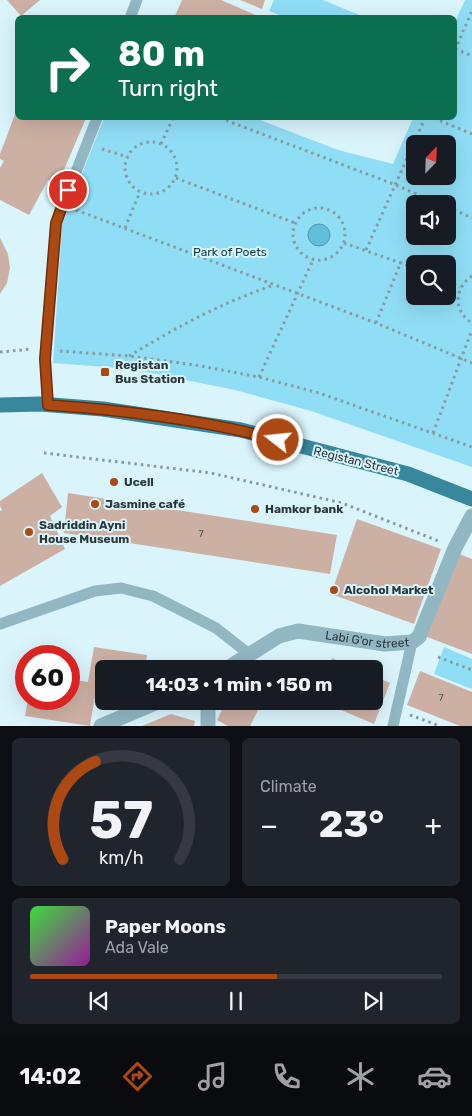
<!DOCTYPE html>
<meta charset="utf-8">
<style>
:root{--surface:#171b24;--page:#20242c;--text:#f1f3f6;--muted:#9ea1a6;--line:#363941;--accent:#ac4811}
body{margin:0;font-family:Rubik,sans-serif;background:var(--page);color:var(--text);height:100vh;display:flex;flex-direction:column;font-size:19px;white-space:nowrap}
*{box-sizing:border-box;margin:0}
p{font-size:16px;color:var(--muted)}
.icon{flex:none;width:28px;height:28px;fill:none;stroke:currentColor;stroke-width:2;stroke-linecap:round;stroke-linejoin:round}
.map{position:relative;height:726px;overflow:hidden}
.drawer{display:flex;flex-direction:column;gap:12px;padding:12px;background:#0d0f14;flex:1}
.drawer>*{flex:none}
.top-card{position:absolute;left:15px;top:15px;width:442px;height:105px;border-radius:8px;box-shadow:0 5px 20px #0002;background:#0b6e4f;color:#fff;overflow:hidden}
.needle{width:32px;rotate:23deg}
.tools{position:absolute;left:406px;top:135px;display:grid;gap:10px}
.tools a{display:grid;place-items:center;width:50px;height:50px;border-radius:8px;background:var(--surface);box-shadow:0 5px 20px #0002;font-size:25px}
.speed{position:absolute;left:15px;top:645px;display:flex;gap:10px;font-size:25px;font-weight:700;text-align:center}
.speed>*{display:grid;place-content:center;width:65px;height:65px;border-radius:50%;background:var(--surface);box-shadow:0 5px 20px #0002;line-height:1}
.speed .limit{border:8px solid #d22;background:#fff;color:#111}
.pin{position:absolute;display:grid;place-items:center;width:42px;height:42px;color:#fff;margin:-21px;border:2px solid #fff;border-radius:50%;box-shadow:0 1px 5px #0007}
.me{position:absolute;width:55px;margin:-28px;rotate:286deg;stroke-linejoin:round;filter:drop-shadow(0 0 4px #0008)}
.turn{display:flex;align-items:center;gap:18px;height:105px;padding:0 20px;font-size:22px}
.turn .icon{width:65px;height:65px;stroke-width:2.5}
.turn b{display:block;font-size:35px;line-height:42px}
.big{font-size:38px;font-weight:700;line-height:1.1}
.drawer .tile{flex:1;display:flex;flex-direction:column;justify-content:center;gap:8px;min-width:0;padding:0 18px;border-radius:8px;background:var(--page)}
.drawer .dial{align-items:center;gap:0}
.dial svg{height:130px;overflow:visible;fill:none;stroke:var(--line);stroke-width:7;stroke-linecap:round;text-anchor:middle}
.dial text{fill:var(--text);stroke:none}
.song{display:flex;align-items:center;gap:15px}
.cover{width:60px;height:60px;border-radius:8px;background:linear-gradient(135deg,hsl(120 70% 55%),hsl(300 70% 35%))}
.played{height:5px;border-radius:2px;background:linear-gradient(90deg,var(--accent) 60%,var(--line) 60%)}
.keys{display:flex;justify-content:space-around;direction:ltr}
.heat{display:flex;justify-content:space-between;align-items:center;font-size:28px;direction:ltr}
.drawer .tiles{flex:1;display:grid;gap:12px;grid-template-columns:1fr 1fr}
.tile:last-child{grid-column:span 2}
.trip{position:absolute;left:95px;top:660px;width:288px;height:50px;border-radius:8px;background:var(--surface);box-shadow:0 5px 20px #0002;font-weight:700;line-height:50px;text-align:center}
.tab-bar{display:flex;height:80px;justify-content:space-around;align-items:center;background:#090b0e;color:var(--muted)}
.tab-bar .icon{width:35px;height:35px}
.tab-bar .selected{color:var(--accent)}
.tab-bar b{font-size:22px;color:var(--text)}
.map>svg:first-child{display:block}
.green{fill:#90def6;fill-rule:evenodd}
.water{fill:#60c0db;stroke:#5097ab}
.building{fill:#cdb0a4}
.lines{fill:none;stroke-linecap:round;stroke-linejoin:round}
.path{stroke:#879ba2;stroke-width:3;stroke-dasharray:2.5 4;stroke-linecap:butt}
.lane{stroke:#91b7c3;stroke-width:11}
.street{stroke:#91b7c3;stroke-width:15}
.primary{stroke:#37879d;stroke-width:15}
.route-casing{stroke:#702f0b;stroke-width:12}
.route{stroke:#ac4811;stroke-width:9}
.poi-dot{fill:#ac4811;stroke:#daf4fc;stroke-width:2}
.labels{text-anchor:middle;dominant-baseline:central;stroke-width:4;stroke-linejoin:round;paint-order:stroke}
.number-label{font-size:10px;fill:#535555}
.park-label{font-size:12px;fill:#113d49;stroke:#daf4fc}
.poi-label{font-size:12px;font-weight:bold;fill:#2a373b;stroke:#daf4fc;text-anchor:start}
.street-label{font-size:12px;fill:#2a373b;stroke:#daf4fc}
</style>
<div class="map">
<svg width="472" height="726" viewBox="0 0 472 726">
<rect width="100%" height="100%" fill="#daf4fc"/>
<g class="green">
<path d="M 274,0 L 323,0 L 364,17 L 284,17 L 269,11 Z"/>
<path d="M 465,0 L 472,0 L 472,467 L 311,411 L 235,390 L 131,369 L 53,363 L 62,224 L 104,118 L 255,118 L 338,150 L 393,164 L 413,118 L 455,118 L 455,22 ZM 415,144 L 448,144 L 448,176 L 415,176 ZM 415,204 L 448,204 L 448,236 L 415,236 ZM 415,264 L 448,264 L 448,296 L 415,296 Z"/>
<path d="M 444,647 L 472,659 L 472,689 L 434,674 Z"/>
</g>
<circle class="water" cx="319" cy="235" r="11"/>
<g class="building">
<path d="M 7,0 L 40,0 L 21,16 Z"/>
<path d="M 182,0 L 221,0 L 262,18 L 174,18 Z"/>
<path d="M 240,0 L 265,0 L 262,9 Z"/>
<path d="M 17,109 L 18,118 L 86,118 L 58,184 L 48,180 L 29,215 L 0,200 L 0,168 L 4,161 L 0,159 L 0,154 Z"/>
<path d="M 0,238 L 8,254 L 10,268 L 7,283 L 0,294 Z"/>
<path d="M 42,473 L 62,507 L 50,516 L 65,549 L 0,586 L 0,511 L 2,510 L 0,506 L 0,501 Z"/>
<path d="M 68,493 L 337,535 L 330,574 L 64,533 Z"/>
<path d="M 357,519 L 441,549 L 414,624 L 331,594 Z"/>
<path d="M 459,554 L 472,559 L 472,654 L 427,637 Z"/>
<path d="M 94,647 L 147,655 L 145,669 L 104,669 L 104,691 L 96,690 L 90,726 L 25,716 L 28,699 L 69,699 L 69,679 L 88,682 Z"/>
<path d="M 332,658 L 357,669 L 328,669 Z"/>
<path d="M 300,660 L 321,669 L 297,669 Z"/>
<path d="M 420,671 L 472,692 L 472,726 L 460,726 L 407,705 Z"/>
<path d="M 374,676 L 390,683 L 374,724 L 320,701 L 374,701 Z"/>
<path d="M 226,701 L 250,701 L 260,706 L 250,726 L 228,726 L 217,720 Z"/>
<path d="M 171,714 L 195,721 L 194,726 L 142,726 Z"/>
</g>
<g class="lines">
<g class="path">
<path d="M 455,49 L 472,56"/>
<path d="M 455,50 L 472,11"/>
<path d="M 220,118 L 396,185 L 439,204"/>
<path d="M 434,118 L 472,134"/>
<circle cx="151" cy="168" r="26"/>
<path d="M 161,144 L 173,118"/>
<path d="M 102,149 L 128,157"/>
<path d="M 176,178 L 295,223"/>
<path d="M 448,207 L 472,218"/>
<circle cx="319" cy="234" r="26"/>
<path d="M 76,210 L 376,323 L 472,363"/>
<path d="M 125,228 L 140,192"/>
<path d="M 344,243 L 415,268"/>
<path d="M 366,250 L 425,118"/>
<path d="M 472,276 C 454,288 453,311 472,323"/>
<path d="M 448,281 L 460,287"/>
<path d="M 376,323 L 401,262"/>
<path d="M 60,351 L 129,356 L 195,365 L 259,377 L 319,393 L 472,447"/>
<path d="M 0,352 L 32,349"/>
<path d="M 129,356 C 175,328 223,302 274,285"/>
<path d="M 259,377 L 313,260"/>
<path d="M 433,433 L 472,330"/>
<path d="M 44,453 L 211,473 L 342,503 L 441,542"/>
<path d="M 438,657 L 472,670"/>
<path d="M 410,715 L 440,726"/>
</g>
<g class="lane">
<path d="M 130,18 L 137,0"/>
<path d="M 48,405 L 45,359 L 56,223 L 97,118"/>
<path d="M 0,624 L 95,591 L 121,588 L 153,596 L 216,628 L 249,654"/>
<path d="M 393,726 L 412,642"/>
</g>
<g class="street">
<path id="s1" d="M 226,669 L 279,636 L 298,631 L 385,644 L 412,642 L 419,637 L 455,548 L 472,516"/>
<path d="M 208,701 L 208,726"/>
<path d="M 101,726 L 160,701"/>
</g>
<path class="primary" d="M 0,405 L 40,404 L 103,409 L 241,430 L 408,474 L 472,499"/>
</g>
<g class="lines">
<defs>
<path id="route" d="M 68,190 L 56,223 L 45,359 L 48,405 C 123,410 205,420 278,440"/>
</defs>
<use href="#route" class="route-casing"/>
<use href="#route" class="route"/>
</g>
<g class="poi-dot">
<rect x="100" y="367" width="10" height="10" rx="2.5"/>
<circle cx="114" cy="482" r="5"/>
<circle cx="95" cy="504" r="5"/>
<circle cx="255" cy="509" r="5"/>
<circle cx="29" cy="532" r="5"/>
<circle cx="334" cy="590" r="5"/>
</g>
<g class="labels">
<g class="number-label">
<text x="201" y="534">7</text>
<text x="441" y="698">7</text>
</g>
<g class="park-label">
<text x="230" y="252">Park of Poets</text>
</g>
<g class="poi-label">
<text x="115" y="365">Registan<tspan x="115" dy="14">Bus Station</tspan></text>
<text x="124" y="482">Ucell</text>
<text x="105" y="504">Jasmine café</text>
<text x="265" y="509">Hamkor bank</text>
<text x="39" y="525">Sadriddin Ayni<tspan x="39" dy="14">House Museum</tspan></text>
<text x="344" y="590">Alcohol Market</text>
</g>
<g class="street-label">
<text transform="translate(356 461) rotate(14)">Registan Street</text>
<text stroke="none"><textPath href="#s1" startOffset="152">Labi G'or street</textPath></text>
</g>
</g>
</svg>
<div class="tools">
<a><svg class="needle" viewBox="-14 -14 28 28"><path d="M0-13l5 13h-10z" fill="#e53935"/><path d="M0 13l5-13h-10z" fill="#9ea1a6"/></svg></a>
<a><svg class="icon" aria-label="sound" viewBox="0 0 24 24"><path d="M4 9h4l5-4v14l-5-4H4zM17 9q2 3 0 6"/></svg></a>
<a><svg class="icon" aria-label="search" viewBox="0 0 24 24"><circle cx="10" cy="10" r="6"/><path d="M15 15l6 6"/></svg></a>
</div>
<div class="speed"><div class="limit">60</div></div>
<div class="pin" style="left:68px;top:190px;background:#d93025"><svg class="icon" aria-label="arrive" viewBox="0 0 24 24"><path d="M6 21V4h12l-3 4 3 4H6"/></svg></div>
<svg class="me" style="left:278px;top:440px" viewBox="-20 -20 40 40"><circle r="17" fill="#ac4811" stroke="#fff" stroke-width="3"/><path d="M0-11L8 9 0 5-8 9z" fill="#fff"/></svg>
<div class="trip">14:03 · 1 min · 150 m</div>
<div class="top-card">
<div class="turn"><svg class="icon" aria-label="right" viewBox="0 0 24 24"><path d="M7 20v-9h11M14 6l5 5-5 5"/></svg><div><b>80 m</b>Turn right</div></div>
</div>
</div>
<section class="drawer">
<div class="tiles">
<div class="tile dial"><svg viewBox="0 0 100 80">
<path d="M14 69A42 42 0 1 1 86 69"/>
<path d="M14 69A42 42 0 0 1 34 9" stroke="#ac4811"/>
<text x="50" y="56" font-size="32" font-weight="700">57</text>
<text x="50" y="72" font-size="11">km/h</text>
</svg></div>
<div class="tile"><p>Climate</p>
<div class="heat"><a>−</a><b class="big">23°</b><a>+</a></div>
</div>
<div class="tile">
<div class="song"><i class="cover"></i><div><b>Paper Moons</b><p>Ada Vale</p></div></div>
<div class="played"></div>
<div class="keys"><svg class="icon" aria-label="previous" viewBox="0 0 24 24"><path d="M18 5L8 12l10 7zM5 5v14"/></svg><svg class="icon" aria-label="pause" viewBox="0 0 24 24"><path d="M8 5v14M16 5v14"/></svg><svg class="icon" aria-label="next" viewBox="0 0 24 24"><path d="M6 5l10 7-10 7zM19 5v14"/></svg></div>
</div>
</div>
</section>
<nav class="tab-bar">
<b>14:02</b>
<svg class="icon selected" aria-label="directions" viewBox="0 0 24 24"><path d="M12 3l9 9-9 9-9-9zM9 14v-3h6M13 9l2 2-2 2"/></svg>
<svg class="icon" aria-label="music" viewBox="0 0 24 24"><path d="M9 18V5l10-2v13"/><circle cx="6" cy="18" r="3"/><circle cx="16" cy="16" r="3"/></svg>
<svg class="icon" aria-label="phone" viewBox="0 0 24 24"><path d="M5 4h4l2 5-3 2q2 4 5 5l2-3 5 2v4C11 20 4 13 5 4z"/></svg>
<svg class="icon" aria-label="climate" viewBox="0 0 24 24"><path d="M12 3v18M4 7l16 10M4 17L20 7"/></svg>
<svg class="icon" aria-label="car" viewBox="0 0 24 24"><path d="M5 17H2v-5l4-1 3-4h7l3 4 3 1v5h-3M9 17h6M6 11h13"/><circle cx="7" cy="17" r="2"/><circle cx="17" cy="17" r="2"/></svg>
</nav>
